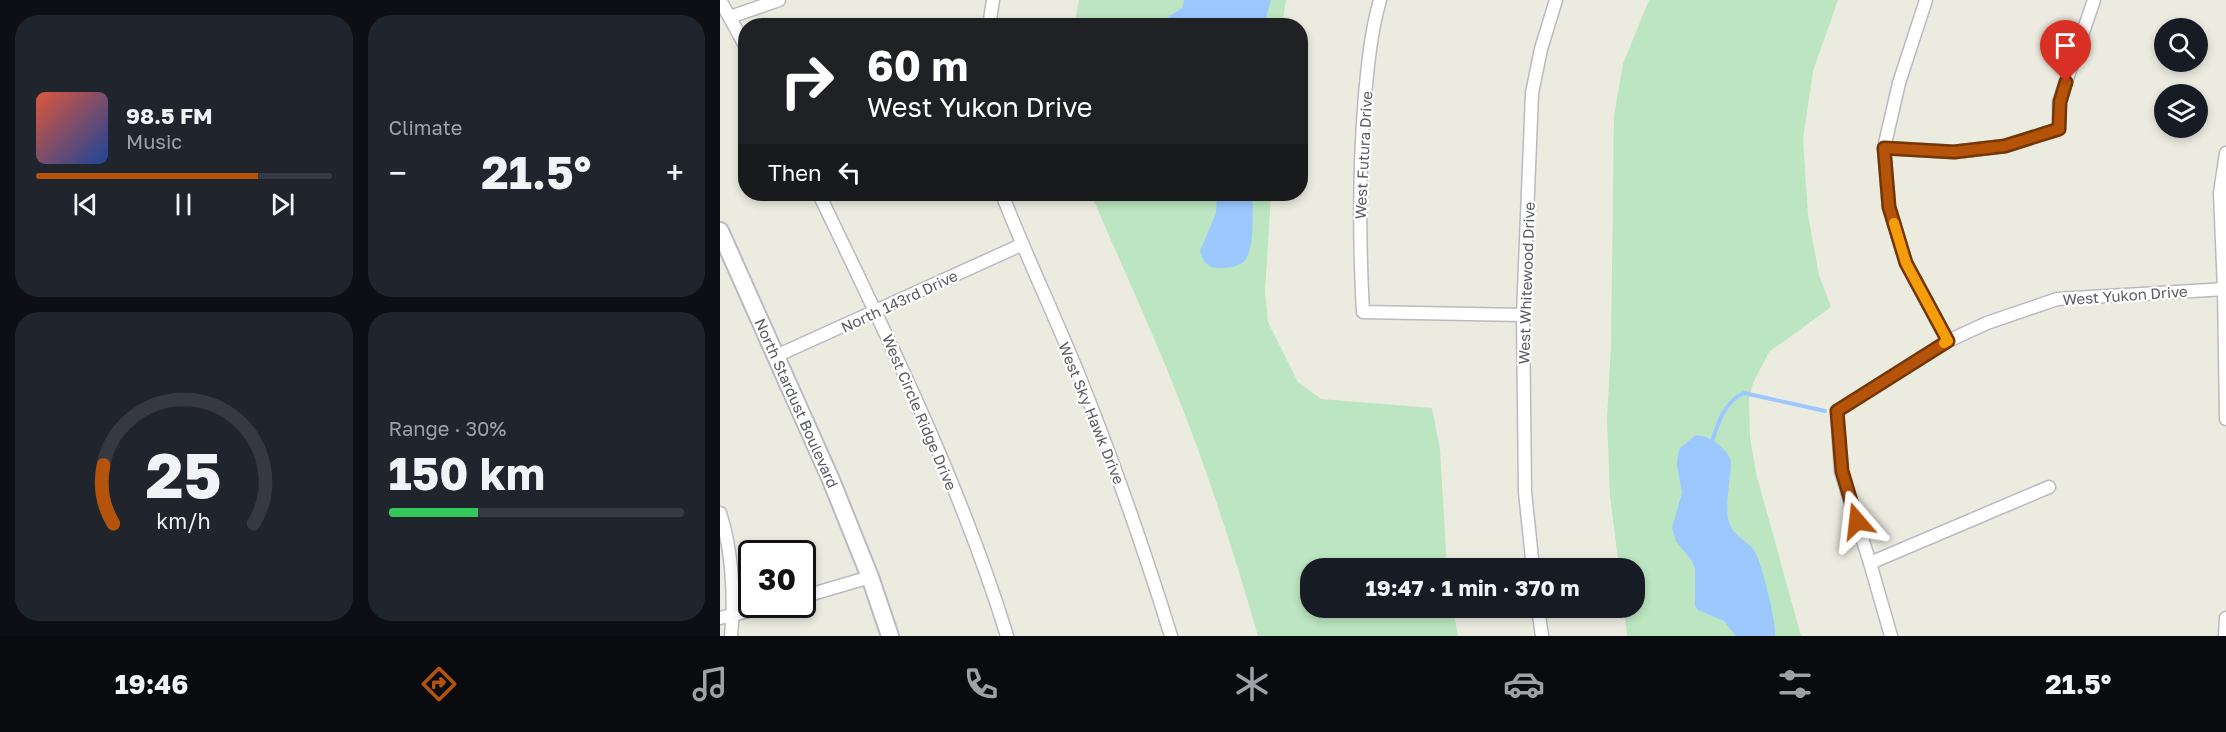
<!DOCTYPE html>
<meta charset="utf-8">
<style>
:root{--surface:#171b24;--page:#20242c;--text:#f1f3f6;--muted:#9ea1a6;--line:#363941;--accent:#b45309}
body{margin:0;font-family:"Golos Text",sans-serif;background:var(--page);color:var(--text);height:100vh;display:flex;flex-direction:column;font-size:22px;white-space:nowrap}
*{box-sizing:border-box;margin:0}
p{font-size:20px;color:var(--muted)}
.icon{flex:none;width:33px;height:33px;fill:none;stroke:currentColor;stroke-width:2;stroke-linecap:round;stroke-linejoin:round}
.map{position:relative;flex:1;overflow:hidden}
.sheet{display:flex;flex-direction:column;gap:15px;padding:15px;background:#0d0f14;width:720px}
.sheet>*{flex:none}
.banner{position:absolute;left:18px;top:18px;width:570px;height:183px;border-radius:24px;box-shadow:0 3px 9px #0003;background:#202124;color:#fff;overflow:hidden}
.controls{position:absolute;left:1434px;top:18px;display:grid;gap:12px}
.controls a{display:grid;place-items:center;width:54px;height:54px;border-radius:50%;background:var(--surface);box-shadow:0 3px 9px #0003;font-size:30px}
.speed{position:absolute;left:18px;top:540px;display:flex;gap:12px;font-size:30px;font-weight:700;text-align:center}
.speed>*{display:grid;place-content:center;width:78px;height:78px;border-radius:50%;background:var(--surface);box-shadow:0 3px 9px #0003;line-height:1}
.speed .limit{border:3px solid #111;border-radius:9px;background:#fff;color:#111}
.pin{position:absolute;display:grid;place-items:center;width:51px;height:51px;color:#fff;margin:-62px -26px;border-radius:50% 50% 50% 0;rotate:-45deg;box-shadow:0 0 6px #0007}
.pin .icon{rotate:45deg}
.me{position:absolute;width:66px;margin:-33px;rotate:343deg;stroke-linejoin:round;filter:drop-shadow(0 0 4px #0008)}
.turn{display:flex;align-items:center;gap:21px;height:126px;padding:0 30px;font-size:27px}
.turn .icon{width:78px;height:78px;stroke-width:2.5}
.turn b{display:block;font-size:42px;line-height:51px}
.then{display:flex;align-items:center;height:57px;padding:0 30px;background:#0003;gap:12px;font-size:22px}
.big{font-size:45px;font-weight:700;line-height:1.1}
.sheet .tile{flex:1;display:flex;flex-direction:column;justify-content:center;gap:9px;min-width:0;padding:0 21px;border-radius:24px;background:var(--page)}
.sheet .dial{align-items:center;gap:0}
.dial svg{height:156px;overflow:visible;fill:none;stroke:var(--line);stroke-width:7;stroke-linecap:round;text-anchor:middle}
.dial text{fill:var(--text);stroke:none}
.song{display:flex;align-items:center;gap:18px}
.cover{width:72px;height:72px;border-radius:9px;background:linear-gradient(135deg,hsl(10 70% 55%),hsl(220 70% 35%))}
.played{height:6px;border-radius:3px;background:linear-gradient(90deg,var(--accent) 75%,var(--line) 75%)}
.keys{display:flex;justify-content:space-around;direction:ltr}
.heat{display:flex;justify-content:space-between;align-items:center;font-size:33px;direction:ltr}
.charge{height:9px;border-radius:4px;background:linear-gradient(90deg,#34c759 30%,var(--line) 0)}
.sheet .tiles{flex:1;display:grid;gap:15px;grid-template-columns:repeat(2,1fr)}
.trip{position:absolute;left:580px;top:558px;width:345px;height:60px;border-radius:24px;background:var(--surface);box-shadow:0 3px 9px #0003;font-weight:700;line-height:60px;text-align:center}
.dock{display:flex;height:96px;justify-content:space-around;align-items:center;background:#090b0e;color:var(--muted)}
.dock .icon{width:42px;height:42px}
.dock .on{color:var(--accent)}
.dock b{font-size:27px;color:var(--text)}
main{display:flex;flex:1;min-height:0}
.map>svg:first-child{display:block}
.green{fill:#bce5c1}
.water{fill:#9dc8ff}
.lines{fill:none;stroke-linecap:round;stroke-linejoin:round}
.stream{stroke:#9dc8ff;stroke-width:4}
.street-casing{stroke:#b8bac0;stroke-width:15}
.secondary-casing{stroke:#b9bbc2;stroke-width:20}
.street{stroke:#fff;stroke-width:12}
.secondary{stroke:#fff;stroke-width:16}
.route-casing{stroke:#753606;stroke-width:15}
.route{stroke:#b45309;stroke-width:10}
.slow{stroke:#f59e0b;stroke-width:10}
.labels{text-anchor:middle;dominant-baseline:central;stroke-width:4.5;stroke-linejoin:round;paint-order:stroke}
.street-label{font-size:15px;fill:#595c62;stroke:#fff}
</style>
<main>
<section class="sheet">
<div class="tiles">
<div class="tile">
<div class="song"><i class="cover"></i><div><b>98.5 FM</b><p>Music</p></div></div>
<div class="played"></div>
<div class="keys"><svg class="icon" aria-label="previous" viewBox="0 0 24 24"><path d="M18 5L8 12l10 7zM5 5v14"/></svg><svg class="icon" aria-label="pause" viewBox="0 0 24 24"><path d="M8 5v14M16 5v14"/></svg><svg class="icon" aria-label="next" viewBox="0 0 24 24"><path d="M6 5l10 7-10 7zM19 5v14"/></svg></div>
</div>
<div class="tile"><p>Climate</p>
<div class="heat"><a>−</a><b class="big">21.5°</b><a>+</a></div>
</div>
<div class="tile dial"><svg viewBox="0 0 100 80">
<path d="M14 69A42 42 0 1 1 86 69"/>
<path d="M14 69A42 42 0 0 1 9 39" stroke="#b45309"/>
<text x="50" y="56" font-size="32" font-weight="700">25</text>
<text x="50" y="72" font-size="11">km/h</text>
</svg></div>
<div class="tile"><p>Range · 30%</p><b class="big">150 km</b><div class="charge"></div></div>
</div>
</section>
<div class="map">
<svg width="1506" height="636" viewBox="0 0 1506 636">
<rect width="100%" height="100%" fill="#ecebe0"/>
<g class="green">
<path d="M 359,0 L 566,0 L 562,25 L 354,26 Z"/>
<path d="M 929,0 L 1118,0 L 1093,71 L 1083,139 L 1088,215 L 1099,275 L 1111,307 L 1049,352 L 1033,383 L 1029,399 L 1030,437 L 1036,473 L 1081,636 L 907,636 L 904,608 L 915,608 L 915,568 L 899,568 L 890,496 L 887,419 L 891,345 L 894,116 L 903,64 Z"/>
<path d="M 371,194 L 551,194 L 545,291 L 548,322 L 578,382 L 601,399 L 712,408 L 720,450 L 727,568 L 591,568 L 591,608 L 733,608 L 738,636 L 538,636 C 517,563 494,491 467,420 C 438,343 403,269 371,194 Z"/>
</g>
<g class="water">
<path d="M 464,0 L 551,0 L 544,25 L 436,25 L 462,8 Z"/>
<path d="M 497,194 L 533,194 C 532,209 536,254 522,263 C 516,267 507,268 499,268 C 488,269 483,261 480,251 L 496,213 Z"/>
<path d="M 976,435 C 992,437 1006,447 1011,461 C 1011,479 1004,507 1009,522 C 1013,535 1026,540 1034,550 C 1041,560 1057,624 1055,636 L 1016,636 L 1004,621 L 978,610 L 975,606 L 975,569 L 972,561 L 956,541 L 952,528 L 962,493 L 957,465 L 958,454 L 960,448 Z"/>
</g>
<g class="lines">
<path class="stream" d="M 991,445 C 997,426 1004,401 1024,393 L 1105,411"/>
<defs>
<g id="street">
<path d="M 0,0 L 26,47"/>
<path d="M 660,0 C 651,32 648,63 645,95 C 639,167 639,240 643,312 L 803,315"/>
<path d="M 1206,0 L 1179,83 L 1164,148 L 1169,207 L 1186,263 L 1228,341"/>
<path d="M 10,17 L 59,0"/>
<path d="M 269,26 L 273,0"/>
<path d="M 1164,148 L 1234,152 L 1285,146 L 1339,129 L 1339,102 L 1374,0"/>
<path d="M 1506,153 L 1500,193 L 1504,289 L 1506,419"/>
<path d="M 99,194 C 168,338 240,483 287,636"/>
<path d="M 282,194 C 306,256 335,316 360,378 C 394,463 424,549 451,636"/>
<path d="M 56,356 L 301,245"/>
<path d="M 0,513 C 12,549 15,598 11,636"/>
<path d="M 1150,563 L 1329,487"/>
<path d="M 813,568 L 805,492 L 803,315 L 812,93 L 821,49 L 836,0"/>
<path d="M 82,597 L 150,577"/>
<path d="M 818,608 L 822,636"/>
<path d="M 0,618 L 57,604"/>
<path d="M 1171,636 L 1150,563 L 1121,472 L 1117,411 L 1228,341 L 1267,323 L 1337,299 L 1506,289"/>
<path d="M 1505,636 L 1506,618"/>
</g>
<path id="secondary" d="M 0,231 L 111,480 L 150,577 L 170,636"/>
</defs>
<use href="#street" class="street-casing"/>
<use href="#secondary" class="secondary-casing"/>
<use href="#street" class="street"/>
<use href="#secondary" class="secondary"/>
</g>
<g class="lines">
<defs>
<path id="route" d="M 1137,521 L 1122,471 L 1117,411 L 1228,341 L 1186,263 L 1169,207 L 1164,148 L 1234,152 L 1285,146 L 1339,129 L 1340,102 L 1346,82"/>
</defs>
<use href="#route" class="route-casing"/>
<use href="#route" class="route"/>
<path class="slow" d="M 1174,223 L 1186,263 L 1228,341 L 1224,343"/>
</g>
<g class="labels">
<g class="street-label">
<text transform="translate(643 155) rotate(-87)">West Futura Drive</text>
<text transform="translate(806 283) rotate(-88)">West Whitewood Drive</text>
<text transform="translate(1405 295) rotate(-4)">West Yukon Drive</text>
<text transform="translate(179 301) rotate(-25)">North 143rd Drive</text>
<text transform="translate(77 403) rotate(66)">North Stardust Boulevard</text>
<text transform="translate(200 412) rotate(67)">West Circle Ridge Drive</text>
<text transform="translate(372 413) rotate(68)">West Sky Hawk Drive</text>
</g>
</g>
</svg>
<div class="controls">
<a><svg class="icon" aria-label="search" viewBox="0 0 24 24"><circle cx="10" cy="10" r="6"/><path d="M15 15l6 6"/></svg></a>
<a><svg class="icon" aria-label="layers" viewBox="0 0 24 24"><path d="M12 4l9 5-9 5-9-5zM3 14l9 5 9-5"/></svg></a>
</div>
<div class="speed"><div class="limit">30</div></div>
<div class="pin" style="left:1346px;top:82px;background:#d93025"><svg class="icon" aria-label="arrive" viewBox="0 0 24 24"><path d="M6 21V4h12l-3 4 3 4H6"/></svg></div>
<svg class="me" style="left:1137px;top:521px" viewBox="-20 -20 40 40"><path d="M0-17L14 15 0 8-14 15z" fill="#b45309" stroke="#fff" stroke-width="4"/></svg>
<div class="trip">19:47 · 1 min · 370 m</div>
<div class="banner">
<div class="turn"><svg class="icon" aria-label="right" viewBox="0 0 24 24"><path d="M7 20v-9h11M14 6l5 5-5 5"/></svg><div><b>60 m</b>West Yukon Drive</div></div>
<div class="then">Then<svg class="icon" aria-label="left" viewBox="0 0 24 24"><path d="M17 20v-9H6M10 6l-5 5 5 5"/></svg></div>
</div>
</div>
</main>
<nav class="dock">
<b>19:46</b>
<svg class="icon on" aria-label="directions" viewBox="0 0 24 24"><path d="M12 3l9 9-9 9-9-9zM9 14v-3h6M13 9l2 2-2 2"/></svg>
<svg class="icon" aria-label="music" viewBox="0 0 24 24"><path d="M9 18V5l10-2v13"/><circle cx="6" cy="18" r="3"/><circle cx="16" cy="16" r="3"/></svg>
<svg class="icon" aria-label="phone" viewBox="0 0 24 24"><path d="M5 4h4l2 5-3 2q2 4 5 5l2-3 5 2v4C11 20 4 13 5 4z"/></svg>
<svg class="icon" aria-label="climate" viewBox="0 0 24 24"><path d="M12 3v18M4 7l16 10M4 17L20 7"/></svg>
<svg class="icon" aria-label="car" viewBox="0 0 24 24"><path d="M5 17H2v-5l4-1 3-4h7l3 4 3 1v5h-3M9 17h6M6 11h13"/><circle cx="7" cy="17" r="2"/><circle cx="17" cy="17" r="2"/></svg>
<svg class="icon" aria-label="filters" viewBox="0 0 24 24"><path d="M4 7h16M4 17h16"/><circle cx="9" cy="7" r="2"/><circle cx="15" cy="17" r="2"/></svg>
<b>21.5°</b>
</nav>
